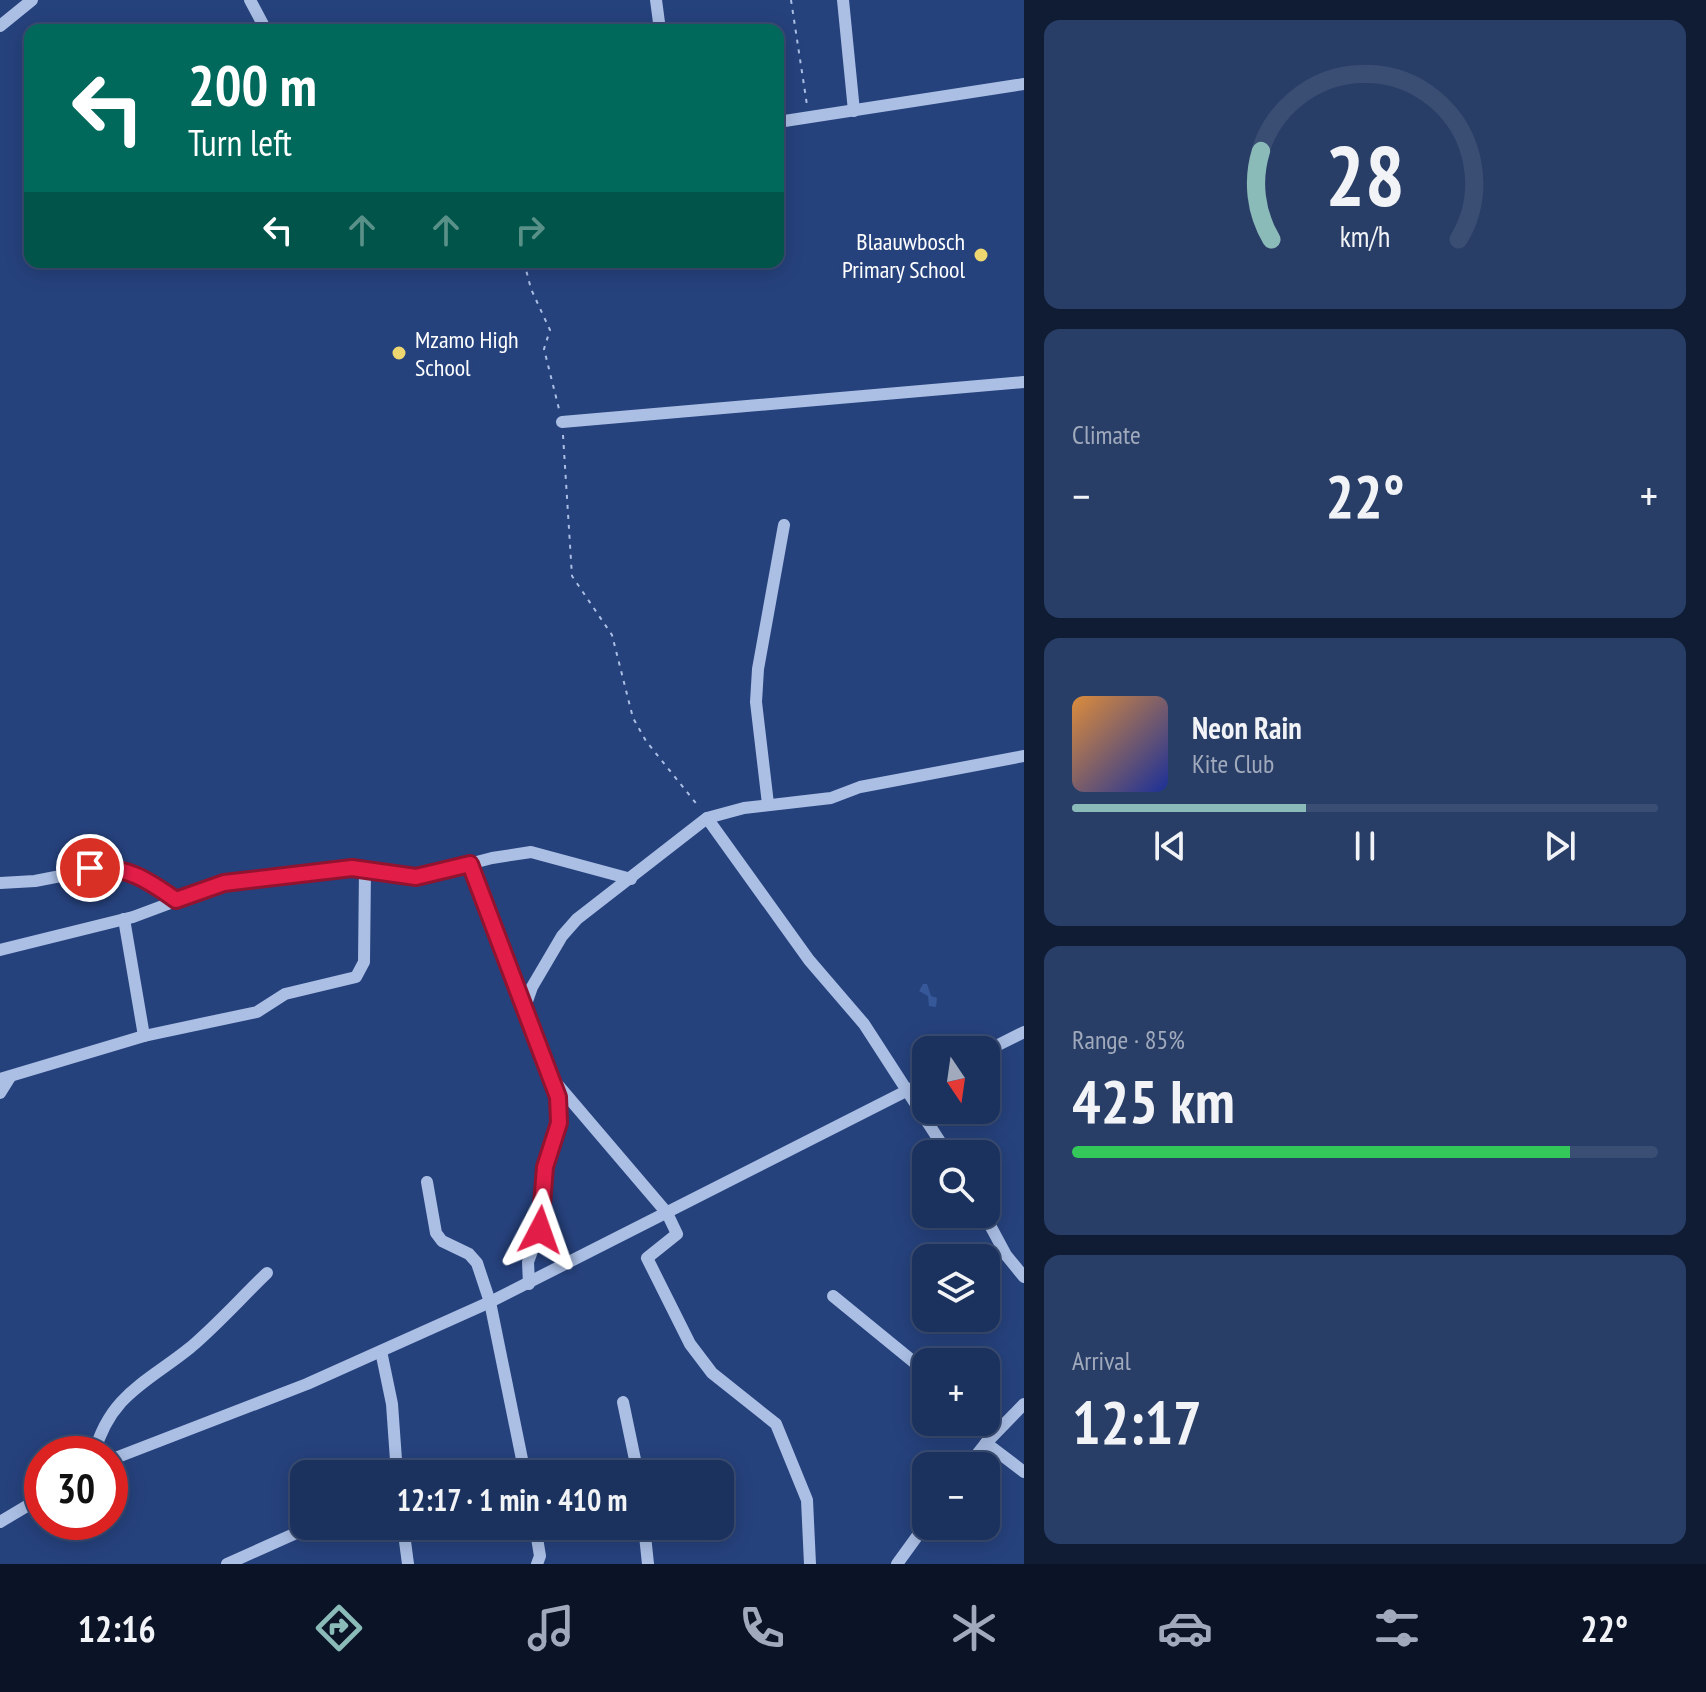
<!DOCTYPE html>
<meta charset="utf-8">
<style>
:root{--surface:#1c325e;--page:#293e67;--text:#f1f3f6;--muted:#a0aabc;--line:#3a4d73;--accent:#8bbbb9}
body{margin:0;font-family:"PT Sans Narrow",sans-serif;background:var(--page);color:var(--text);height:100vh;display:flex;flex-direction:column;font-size:30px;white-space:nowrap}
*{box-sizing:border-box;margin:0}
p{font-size:26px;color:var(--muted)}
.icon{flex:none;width:44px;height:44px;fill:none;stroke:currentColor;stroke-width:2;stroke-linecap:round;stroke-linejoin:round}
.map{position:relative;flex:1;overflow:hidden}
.details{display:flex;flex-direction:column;gap:20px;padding:20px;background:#0f1c34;width:682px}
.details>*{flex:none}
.guide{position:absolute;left:24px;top:24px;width:760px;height:244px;border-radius:16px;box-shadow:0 4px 20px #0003,0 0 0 2px var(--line);background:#00695c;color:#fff;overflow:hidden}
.needle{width:52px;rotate:167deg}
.fabs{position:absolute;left:912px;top:1036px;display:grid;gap:16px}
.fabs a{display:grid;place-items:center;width:88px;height:88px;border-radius:16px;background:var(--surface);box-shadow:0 4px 20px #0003,0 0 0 2px var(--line);font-size:40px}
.speed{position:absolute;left:24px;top:1436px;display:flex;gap:16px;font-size:40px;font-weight:700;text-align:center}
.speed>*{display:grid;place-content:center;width:104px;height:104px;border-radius:50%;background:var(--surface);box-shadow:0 4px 20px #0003,0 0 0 2px var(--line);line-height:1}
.speed .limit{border:12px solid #d22;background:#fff;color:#111}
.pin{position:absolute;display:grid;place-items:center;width:68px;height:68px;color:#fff;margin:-34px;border:4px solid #fff;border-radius:50%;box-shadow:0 2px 8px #0007}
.me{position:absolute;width:88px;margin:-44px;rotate:4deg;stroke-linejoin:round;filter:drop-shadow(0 0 6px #0008)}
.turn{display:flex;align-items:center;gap:28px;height:168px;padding:0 32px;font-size:36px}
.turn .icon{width:104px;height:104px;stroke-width:2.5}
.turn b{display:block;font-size:56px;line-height:68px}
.lanes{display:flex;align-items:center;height:76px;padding:0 32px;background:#0003;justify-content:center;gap:40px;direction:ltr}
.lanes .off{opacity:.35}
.big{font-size:60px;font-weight:800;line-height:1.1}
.details .tile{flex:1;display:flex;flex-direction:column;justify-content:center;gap:12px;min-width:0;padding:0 28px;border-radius:16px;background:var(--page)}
.details .dial{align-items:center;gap:0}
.dial svg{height:208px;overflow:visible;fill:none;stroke:var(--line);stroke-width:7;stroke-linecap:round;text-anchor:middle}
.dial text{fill:var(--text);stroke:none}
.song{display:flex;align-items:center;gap:24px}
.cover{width:96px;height:96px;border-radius:12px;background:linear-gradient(135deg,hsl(30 70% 55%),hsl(230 70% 35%))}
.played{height:8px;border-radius:4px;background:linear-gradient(90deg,var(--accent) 40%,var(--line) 40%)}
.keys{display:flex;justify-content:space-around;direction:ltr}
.heat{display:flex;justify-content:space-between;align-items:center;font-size:44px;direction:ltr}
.charge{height:12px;border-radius:6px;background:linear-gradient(90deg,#34c759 85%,var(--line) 0)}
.trip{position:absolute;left:290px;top:1460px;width:444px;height:80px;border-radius:16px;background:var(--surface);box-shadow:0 4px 20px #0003,0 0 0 2px var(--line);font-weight:800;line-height:80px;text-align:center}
.dock{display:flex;height:128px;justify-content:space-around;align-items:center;background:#0b1426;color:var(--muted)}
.dock .icon{width:56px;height:56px}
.dock .active{color:var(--accent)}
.dock b{font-size:36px;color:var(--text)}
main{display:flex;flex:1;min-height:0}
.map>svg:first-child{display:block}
.building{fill:#365899}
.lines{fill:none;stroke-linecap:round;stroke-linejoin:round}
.path{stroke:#abbfe5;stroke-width:2;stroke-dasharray:4 6;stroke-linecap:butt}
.minor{stroke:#abbfe5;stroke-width:12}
.route-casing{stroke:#92132f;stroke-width:20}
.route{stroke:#e11d48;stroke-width:14}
.poi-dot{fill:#eed770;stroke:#26427d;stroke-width:3}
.labels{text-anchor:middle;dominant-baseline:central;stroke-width:8;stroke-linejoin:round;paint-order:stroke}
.poi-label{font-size:24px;fill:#fff;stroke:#26427d;text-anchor:end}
</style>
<main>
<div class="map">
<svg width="1024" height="1564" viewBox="0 0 1024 1564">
<rect width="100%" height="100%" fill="#26427d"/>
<path class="building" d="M 923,984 L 927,984 L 931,996 L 937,998 L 936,1007 L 929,1006 L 928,996 L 919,991 Z"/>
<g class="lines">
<g class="path">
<path d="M 791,0 L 807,105"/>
<path d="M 524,262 L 531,289 L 550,330 L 544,349 L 559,409"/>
<path d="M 563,435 L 572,576 L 612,635 L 633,718 L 646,741 L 699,807"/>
</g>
<g class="minor">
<path d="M 250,0 L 266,30"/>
<path d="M 656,0 L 660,30"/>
<path d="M 843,0 L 854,111"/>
<path d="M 0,26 L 32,0"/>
<path d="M 778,122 L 1024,84"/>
<path d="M 562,422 L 1024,382"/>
<path d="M 768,804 L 756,702 L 758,669 L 784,525"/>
<path d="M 707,818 L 809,960 L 864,1024 L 948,1154"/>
<path d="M 470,864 L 526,1004"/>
<path d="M 0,883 L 35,881 L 112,866 L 134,873 L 176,900"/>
<path d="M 124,919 L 144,1036"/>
<path d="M 0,950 L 133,917 L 224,883 L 352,868 L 423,876 L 492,858 L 531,852 L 631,879"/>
<path d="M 986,1051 L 1024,1032"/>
<path d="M 0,1079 L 144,1036 L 257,1012 L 285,994 L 356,977 L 364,962 L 365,869"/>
<path d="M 557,1084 L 667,1213 L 677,1234 L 647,1258 L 690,1344 L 712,1373 L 776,1424 L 807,1500 L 810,1564"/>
<path d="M 0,1093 L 10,1077"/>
<path d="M 984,1214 L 1006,1255 L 1024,1277"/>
<path d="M 529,1284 L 528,1262 L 540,1230 L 545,1167 L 560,1114 L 552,1078 L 527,1016 L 526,1004 L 532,987 L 562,936 L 577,919 L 707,818 L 744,808 L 831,798 L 860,787 L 1024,756"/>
<path d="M 833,1296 L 926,1372"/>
<path d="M 381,1351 L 392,1404 L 397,1474"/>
<path d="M 623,1402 L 638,1474"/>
<path d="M 986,1417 L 1000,1427"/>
<path d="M 986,1443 L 1024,1472"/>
<path d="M 94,1454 C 110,1394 148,1382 191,1347 C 218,1324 242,1297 267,1273"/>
<path d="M 110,1460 L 307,1384 L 490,1302 L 477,1263 L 469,1254 L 442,1241 L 436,1233 L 427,1182"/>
<path d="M 968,1466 L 986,1443 L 1024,1404"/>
<path d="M 525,1474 L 490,1302 L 926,1081"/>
<path d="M 0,1522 L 42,1497"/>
<path d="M 403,1526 L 408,1564"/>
<path d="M 535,1526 L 540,1556 L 537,1564"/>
<path d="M 644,1526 L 648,1564"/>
<path d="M 227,1564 L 312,1526"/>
<path d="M 897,1564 L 926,1524"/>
</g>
</g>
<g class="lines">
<defs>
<path id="route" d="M 90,868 C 125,865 148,880 176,900 L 224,883 L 352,868 L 416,877 L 470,864 L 558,1097 L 559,1123 L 545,1167 L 540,1230"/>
</defs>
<use href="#route" class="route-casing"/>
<use href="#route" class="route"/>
</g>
<g class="poi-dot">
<circle cx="981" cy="255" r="8"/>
<circle cx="399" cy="353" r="8"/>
</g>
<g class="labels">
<g class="poi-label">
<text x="965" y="241">Blaauwbosch<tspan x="965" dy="28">Primary School</tspan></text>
<text x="415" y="339" text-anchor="start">Mzamo High<tspan x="415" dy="28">School</tspan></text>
</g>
</g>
</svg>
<div class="fabs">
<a><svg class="needle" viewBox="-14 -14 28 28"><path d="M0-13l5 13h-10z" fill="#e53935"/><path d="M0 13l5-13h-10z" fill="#a0aabc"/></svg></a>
<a><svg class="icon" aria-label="search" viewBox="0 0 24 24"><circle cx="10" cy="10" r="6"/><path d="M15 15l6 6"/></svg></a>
<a><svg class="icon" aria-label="layers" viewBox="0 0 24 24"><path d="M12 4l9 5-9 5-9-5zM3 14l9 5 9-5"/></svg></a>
<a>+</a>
<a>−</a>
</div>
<div class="speed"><div class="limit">30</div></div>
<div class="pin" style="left:90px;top:868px;background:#d93025"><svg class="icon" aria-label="arrive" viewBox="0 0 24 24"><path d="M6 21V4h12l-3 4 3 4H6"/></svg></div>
<svg class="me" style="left:540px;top:1230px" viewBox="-20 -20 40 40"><path d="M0-17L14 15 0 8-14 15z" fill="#e11d48" stroke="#fff" stroke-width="4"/></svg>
<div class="trip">12:17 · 1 min · 410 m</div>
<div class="guide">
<div class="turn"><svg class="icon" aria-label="left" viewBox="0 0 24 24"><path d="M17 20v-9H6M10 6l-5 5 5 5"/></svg><div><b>200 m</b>Turn left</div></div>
<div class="lanes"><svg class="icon" aria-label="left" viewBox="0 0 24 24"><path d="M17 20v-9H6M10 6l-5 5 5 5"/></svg><svg class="icon off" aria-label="ahead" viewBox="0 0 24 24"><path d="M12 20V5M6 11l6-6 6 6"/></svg><svg class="icon off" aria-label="ahead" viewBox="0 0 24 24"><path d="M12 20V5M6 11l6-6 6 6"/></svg><svg class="icon off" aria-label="right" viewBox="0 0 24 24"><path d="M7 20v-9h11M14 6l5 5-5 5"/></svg></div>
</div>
</div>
<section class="details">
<div class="tile dial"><svg viewBox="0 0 100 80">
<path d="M14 69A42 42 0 1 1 86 69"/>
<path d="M14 69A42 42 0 0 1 10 35" stroke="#8bbbb9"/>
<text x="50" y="56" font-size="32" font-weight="700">28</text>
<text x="50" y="72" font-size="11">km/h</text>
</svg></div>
<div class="tile"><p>Climate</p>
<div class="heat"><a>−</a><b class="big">22°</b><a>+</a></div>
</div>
<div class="tile">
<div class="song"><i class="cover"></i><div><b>Neon Rain</b><p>Kite Club</p></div></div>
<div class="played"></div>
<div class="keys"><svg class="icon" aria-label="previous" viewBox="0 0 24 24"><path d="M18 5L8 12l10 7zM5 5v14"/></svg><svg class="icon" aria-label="pause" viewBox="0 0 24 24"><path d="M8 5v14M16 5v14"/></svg><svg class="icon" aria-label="next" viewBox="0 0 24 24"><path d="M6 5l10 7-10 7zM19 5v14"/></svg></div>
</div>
<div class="tile"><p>Range · 85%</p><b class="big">425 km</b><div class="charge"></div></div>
<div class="tile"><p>Arrival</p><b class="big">12:17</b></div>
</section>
</main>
<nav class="dock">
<b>12:16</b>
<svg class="icon active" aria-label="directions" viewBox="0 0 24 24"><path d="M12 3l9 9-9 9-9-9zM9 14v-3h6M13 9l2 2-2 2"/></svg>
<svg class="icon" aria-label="music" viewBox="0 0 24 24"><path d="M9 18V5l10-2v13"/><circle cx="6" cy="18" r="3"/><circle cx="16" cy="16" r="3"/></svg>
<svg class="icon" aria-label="phone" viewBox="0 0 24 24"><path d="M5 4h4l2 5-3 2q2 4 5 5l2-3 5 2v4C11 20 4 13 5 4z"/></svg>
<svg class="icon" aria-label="climate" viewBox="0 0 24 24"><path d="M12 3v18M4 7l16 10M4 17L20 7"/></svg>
<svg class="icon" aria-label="car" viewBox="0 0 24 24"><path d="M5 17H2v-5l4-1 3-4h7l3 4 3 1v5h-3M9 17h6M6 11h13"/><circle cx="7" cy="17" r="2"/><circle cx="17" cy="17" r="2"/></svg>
<svg class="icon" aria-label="filters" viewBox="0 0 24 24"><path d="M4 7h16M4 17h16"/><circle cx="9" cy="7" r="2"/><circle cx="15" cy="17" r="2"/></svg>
<b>22°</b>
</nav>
